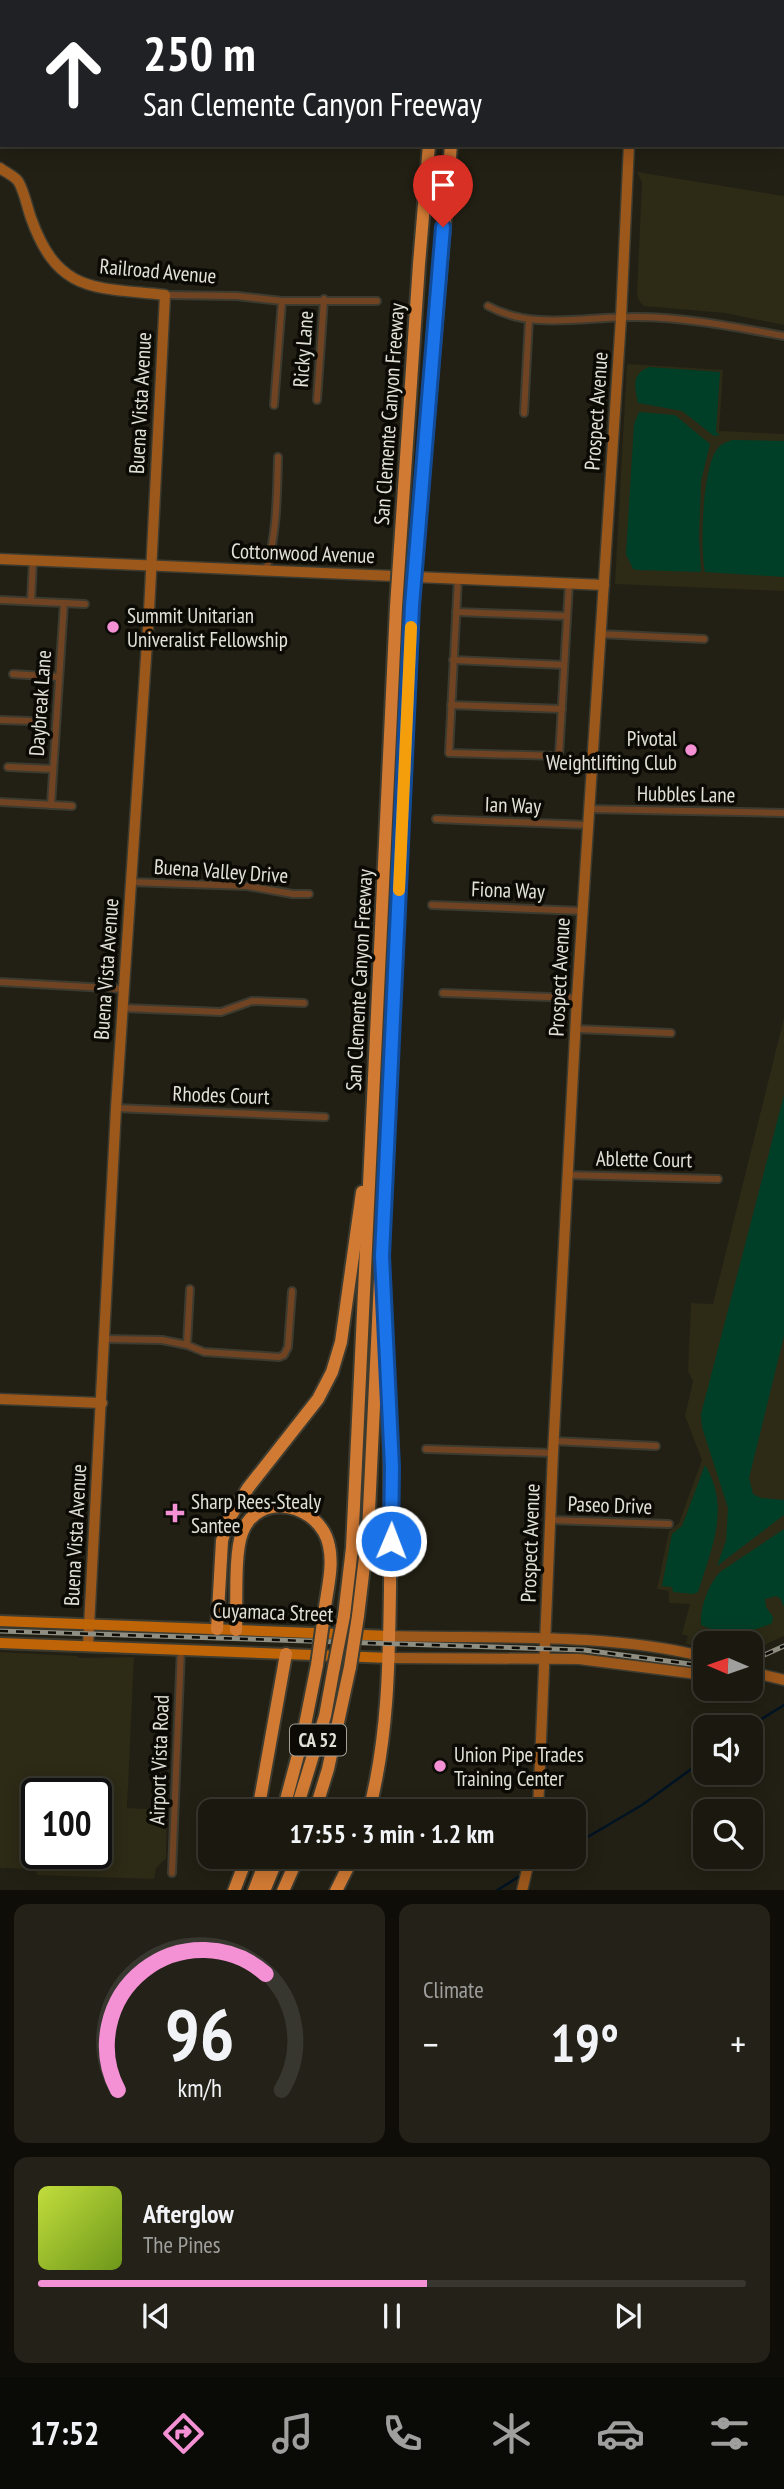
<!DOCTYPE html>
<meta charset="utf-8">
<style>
:root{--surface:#1a180f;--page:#232118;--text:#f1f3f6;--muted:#9fa09e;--line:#38372f;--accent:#f491d4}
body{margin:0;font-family:"PT Sans Narrow",sans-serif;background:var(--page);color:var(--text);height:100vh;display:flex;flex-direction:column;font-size:26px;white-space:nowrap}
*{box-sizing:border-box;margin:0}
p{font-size:23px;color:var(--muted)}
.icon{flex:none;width:38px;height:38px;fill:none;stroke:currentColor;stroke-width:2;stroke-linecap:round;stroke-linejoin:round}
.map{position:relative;height:1890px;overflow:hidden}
.panel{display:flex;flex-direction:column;gap:14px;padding:14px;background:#0e0d08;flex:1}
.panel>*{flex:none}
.hud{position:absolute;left:0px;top:0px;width:784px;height:147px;box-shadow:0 4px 18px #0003,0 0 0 2px var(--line);background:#202124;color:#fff;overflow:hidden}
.needle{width:46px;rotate:272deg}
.controls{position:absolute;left:693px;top:1631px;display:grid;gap:14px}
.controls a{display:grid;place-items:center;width:70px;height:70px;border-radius:14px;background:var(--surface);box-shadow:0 4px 18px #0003,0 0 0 2px var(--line);font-size:35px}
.speed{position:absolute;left:21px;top:1778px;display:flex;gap:14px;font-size:35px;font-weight:700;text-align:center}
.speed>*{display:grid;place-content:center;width:91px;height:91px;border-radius:50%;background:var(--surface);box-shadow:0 4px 18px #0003,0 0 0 2px var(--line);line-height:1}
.speed .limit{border:4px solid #111;border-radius:10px;background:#fff;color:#111}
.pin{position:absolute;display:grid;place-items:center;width:60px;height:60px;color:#fff;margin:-72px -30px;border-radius:50% 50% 50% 0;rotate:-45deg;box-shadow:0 0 7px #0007}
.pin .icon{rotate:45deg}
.me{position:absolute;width:77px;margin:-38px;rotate:1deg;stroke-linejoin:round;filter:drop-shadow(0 0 5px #0008)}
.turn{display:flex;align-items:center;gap:24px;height:147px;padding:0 28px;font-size:32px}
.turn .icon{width:91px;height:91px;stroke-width:2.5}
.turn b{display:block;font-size:49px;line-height:60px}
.big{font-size:52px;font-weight:600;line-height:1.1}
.panel .tile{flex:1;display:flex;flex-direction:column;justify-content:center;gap:10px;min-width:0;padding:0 24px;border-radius:14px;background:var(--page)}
.panel .dial{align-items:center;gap:0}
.dial svg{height:182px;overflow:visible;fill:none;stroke:var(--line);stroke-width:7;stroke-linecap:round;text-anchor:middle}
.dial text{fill:var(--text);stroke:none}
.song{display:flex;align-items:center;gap:21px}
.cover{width:84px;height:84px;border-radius:10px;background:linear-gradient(135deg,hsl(70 70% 55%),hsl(80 70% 35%))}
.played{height:7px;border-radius:4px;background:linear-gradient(90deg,var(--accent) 55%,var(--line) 55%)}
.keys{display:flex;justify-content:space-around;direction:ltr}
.heat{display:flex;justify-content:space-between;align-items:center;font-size:38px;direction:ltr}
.panel .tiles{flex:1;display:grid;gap:14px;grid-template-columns:1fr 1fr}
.tile:last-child{grid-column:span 2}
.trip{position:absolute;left:198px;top:1799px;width:388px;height:70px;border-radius:14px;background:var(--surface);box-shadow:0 4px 18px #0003,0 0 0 2px var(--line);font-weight:600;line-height:70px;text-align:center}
.tab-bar{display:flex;height:112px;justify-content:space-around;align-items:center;background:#0a0a06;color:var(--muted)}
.tab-bar .icon{width:49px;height:49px}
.tab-bar .active{color:var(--accent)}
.tab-bar b{font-size:32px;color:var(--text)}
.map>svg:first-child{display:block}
.built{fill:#2d2a16;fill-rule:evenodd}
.green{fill:#003f27}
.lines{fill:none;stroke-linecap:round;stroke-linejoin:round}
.stream{stroke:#001323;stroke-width:2.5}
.street-casing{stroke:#3d3b2f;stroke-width:10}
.secondary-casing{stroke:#3d3b2f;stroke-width:13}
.primary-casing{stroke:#3d3b2f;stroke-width:14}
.highway-casing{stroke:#3d3b2f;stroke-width:16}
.street{stroke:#704423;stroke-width:6}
.secondary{stroke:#9c571b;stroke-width:10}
.primary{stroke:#bf6508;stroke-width:10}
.highway{stroke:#d17a34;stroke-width:12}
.rail-casing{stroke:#8f8e83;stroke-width:5}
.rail{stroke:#0b0a05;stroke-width:2.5;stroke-dasharray:8;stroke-linecap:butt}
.highway-bridge-casing{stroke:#3d3b2f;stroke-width:16;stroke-linecap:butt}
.highway-bridge{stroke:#d17a34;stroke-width:12}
.route-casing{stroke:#114b97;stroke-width:18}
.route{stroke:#1a73e8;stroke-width:12}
.slow{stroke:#f59e0b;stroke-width:12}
.poi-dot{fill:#f491d4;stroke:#0b0a05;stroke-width:2.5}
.labels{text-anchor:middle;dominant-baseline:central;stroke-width:7;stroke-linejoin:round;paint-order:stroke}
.shield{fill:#0b0a05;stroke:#a2a099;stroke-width:2}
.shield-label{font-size:19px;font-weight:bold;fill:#e2e1d8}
.street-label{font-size:21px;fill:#e2e1d8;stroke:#0b0a05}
.poi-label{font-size:21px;fill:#e2e1d8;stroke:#0b0a05;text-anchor:start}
</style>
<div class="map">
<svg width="784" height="1891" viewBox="0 0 784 1891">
<rect width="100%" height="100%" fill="#222014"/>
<g class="built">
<path d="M 637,172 L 784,196 L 784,325 L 725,313 L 644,306 L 640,302 L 637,295 L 642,182 Z"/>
<path d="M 627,364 L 723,370 L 719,431 L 784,434 L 784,591 L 615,584 Z"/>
<path d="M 784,1018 L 784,1636 L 751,1651 L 751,1643 L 705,1643 L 705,1648 L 686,1644 L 688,1636 L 682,1634 L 690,1604 L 669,1603 L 669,1591 L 657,1589 L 669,1531 L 679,1523 L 702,1460 L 685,1416 L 693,1381 L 688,1371 L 691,1303 L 713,1304 Z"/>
<path d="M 0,1652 L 76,1656 L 80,1658 L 134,1657 L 127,1808 L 167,1810 L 166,1858 L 156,1868 L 154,1879 L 37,1875 L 36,1869 L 0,1868 ZM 37,1794 L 96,1794 L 96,1853 L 37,1853 Z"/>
</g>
<g class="green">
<path d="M 649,367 L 720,372 L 716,432 L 720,435 L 714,436 L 682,411 L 638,403 C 635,387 631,374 649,367 Z"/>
<path d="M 639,412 L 675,415 L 710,444 L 701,481 L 699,537 L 701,572 L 637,570 L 633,569 L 626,554 L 634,424 Z"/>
<path d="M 732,440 L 784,441 L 784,577 L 705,572 C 700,549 702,466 718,448 C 721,444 727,442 732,440 Z"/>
<path d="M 784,1095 L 784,1336 L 749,1478 L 753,1494 L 761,1498 L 784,1500 L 784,1515 L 717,1566 L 726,1541 L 728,1508 L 702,1427 L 701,1414 Z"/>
<path d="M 705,1465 C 731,1508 711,1550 698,1592 L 693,1594 L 673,1592 L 672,1587 L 662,1586 L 672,1534 L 682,1526 Z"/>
<path d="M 784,1529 L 784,1607 L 780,1598 L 776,1596 L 765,1599 L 766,1607 L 773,1617 L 772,1623 C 752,1633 722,1635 701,1625 C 700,1607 708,1585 720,1572 Z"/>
</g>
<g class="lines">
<g class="stream">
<path d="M 749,1727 L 784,1705"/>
<path d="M 574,1845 L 642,1805 L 705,1759"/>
<path d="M 529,1871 L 553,1857"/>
<path d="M 496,1891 L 523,1874"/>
</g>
<defs>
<g id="street">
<path d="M 165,295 L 237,296 L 282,301 L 377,301"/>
<path d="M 488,306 C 533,331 587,316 636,317 C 685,317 735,327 784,336"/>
<path d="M 317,400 L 324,299"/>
<path d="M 274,405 L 282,301"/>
<path d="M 524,413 L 529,320"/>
<path d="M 266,570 C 277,535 277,495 278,457"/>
<path d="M 458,579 L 449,753 L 559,756 L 569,584"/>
<path d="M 0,600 L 85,604"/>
<path d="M 31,601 L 33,561"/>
<path d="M 456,612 L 567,616"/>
<path d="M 600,634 L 704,639"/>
<path d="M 453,660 L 564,665"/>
<path d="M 13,674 L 59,677"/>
<path d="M 451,705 L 562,709"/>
<path d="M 0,720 L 30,721"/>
<path d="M 8,767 L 53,769"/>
<path d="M 0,802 L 72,806"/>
<path d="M 51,805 L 64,603"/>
<path d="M 588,809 L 784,813"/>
<path d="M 436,819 L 588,825"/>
<path d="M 130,882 L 247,886 L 293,894 L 309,894"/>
<path d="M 432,905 L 583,911"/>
<path d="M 0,982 L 124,989"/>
<path d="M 443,993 L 577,998"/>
<path d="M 123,1008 L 221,1012 L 252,1001 L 304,1003"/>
<path d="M 576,1029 L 671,1033"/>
<path d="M 116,1108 L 325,1117"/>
<path d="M 568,1175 L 718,1179"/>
<path d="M 105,1339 L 162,1340 L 187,1345 L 204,1352 L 279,1357 L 284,1355 L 288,1347 L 292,1291"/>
<path d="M 187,1345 L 190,1289"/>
<path d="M 553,1441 L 656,1446"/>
<path d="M 426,1449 L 553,1453"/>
<path d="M 550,1520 L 669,1524"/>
<path d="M 172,1873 L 181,1648"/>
</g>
<g id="secondary">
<path d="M 639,2 L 639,0"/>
<path d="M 0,168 C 5,172 14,176 18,181 C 24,190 27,207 31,218 C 58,294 94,287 165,295 L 149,612 L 116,1108 L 88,1646"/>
<path d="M 0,559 L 604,585"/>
<path d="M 0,1399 L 102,1403"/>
<path d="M 390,1636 C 492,1639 605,1632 705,1657"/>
<path d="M 390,1658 L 579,1659 L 705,1675"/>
<path d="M 751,1672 L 784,1680"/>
<path d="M 538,1811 L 553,1453 L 577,998 L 621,318 L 629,145"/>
<path d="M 522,1891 L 530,1857"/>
</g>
<g id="primary">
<path d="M 0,1621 L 390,1636"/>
<path d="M 0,1643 L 390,1658"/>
</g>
<g id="highway">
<path d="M 432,0 L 432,2"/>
<path d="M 442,2 L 442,0"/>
<path d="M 464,2 L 464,0"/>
<path d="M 486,2 L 486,0"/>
<path d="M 400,547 L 419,264 L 429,145"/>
<path d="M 417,548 L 451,145"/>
<path d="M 344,1616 L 352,1548 L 396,607"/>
<path d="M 358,1616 L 368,1532 L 412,606"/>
<path d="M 217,1629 L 222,1541 L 227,1522 L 248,1488 L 318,1399 L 332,1372 L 341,1342 L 362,1192"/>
<path d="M 236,1630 C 237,1607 234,1553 242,1533 C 258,1489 321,1504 329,1546 C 334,1567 326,1594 324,1615"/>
<path d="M 258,1811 L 286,1654"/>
<path d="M 283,1811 L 302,1740 L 317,1665"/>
<path d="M 296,1811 L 325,1716 L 334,1667"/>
<path d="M 315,1811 L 328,1769 L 350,1667"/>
<path d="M 369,1811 C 388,1738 389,1664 390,1589 C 391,1500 390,1412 385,1323"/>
<path d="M 234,1891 L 247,1857"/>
<path d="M 254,1891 L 267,1857"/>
<path d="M 264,1891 L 278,1857"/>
<path d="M 283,1891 L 298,1857"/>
<path d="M 336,1891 L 353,1857"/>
</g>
</defs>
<use href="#street" class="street-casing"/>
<use href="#secondary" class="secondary-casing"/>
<use href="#primary" class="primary-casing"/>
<use href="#highway" class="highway-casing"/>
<use href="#street" class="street"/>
<use href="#secondary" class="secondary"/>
<use href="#primary" class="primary"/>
<use href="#highway" class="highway"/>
<defs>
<g id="rail">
<path d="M 0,1631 L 584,1650 L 705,1666"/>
<path d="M 751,1661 L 784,1646"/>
</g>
</defs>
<use href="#rail" class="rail-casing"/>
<use href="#rail" class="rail"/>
<defs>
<g id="highway-bridge">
<path d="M 412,606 L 417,548"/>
<path d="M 396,607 L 400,547"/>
<path d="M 317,1665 L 324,1615"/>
<path d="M 334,1667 L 344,1616"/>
<path d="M 350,1667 L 358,1616"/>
</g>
</defs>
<use href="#highway-bridge" class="highway-bridge-casing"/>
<use href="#highway-bridge" class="highway-bridge"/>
</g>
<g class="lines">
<defs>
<path id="route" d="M 391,1541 L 392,1467 L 382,1256 L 412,606 L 443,227"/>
</defs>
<use href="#route" class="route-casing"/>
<use href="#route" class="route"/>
<path class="slow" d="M 399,890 L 411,627"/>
</g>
<g class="poi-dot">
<circle cx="113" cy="627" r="7"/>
<circle cx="691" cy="750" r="7"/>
<path d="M171.5 1502.5h7v7h7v7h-7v7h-7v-7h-7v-7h7z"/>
<circle cx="440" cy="1766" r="7"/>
</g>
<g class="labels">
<rect class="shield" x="290" y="1724.5" width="56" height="31" rx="5"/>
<g class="shield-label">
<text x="318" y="1740">CA 52</text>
</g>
<g class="street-label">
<text transform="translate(158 271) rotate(5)">Railroad Avenue</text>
<text transform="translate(303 349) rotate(-86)">Ricky Lane</text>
<text transform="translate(140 403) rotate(-87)">Buena Vista Avenue</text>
<text transform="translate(596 411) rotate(-86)">Prospect Avenue</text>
<text transform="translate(389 414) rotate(-86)">San Clemente Canyon Freeway</text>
<text transform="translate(303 553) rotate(2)">Cottonwood Avenue</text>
<text transform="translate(40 703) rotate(-86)">Daybreak Lane</text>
<text transform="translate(686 794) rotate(1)">Hubbles Lane</text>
<text transform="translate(513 805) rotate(2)">Ian Way</text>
<text transform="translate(221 871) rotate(4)">Buena Valley Drive</text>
<text transform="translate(508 890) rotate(2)">Fiona Way</text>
<text transform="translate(106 969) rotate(-86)">Buena Vista Avenue</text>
<text transform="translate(559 977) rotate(-87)">Prospect Avenue</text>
<text transform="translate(359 980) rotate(-87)">San Clemente Canyon Freeway</text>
<text transform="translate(221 1095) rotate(2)">Rhodes Court</text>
<text transform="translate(644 1159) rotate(1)">Ablette Court</text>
<text transform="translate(610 1505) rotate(2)">Paseo Drive</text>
<text transform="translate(75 1535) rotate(-87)">Buena Vista Avenue</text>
<text transform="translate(530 1543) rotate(-88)">Prospect Avenue</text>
<text transform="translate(273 1612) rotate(2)">Cuyamaca Street</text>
<text transform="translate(159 1760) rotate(-88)">Airport Vista Road</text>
</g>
<g class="poi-label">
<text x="127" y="615">Summit Unitarian<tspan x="127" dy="24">Univeralist Fellowship</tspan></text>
<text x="677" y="738" text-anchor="end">Pivotal<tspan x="677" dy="24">Weightlifting Club</tspan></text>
<text x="191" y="1501">Sharp Rees-Stealy<tspan x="191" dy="24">Santee</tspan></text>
<text x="454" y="1754">Union Pipe Trades<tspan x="454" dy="24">Training Center</tspan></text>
</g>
</g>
</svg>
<div class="controls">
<a><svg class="needle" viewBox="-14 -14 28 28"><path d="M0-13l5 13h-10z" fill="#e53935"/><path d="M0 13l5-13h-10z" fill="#9fa09e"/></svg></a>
<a><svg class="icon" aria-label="sound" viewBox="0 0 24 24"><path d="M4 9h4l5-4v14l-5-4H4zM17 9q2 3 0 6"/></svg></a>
<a><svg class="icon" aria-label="search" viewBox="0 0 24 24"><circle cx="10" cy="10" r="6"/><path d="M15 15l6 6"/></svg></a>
</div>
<div class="speed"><div class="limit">100</div></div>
<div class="pin" style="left:443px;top:227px;background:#d93025"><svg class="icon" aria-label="arrive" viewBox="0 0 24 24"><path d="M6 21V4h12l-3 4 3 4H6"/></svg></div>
<svg class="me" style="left:391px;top:1541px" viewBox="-20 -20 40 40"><circle r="17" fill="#1a73e8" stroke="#fff" stroke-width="3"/><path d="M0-11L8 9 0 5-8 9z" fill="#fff"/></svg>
<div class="trip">17:55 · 3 min · 1.2 km</div>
<div class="hud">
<div class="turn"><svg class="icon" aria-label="ahead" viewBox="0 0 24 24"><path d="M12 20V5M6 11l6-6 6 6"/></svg><div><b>250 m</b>San Clemente Canyon Freeway</div></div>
</div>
</div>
<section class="panel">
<div class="tiles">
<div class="tile dial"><svg viewBox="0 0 100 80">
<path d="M14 69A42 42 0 1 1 86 69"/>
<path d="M14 69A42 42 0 0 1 79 18" stroke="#f491d4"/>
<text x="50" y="56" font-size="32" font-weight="700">96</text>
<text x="50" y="72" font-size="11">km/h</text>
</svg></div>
<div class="tile"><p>Climate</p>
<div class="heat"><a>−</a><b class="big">19°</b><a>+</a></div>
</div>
<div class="tile">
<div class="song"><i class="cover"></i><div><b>Afterglow</b><p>The Pines</p></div></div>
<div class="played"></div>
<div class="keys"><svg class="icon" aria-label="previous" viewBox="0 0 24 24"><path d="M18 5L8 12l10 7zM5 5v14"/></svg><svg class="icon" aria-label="pause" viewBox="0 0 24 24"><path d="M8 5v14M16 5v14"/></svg><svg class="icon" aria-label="next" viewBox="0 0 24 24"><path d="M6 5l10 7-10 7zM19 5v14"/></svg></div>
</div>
</div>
</section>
<nav class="tab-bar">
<b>17:52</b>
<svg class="icon active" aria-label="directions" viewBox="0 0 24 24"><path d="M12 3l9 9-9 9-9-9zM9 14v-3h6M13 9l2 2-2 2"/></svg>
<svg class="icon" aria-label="music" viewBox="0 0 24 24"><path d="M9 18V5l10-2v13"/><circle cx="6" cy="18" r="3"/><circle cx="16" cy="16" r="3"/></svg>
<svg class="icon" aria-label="phone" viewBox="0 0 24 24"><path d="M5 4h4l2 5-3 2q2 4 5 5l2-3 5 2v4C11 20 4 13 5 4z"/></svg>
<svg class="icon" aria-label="climate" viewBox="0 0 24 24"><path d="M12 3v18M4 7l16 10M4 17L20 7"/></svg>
<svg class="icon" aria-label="car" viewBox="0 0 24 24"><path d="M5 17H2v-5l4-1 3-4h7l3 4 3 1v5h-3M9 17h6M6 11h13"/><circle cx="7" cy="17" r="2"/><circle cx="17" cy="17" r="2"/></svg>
<svg class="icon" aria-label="filters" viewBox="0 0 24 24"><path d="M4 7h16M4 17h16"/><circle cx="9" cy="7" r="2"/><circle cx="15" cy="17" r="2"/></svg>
</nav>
